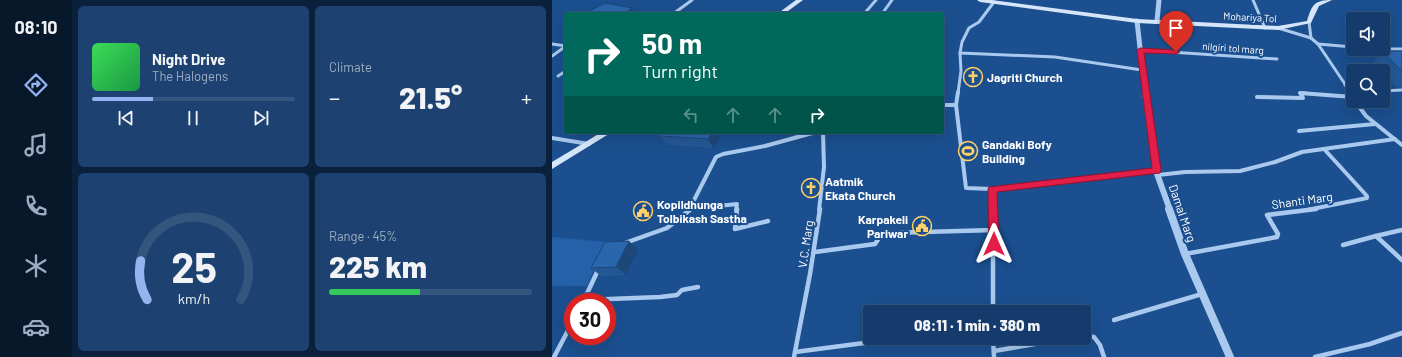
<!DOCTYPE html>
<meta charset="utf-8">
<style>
:root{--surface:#143b6b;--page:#1d4271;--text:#f1f3f6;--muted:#9dadc1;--line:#33557e;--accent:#95b2f1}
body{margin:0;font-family:Barlow,sans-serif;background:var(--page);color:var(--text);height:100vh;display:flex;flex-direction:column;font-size:15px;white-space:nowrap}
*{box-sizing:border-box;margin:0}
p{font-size:13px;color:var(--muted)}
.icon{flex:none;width:22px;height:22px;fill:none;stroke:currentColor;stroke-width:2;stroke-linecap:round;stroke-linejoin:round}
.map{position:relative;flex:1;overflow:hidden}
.details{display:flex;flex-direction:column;gap:6px;padding:6px;background:#0b203b;width:480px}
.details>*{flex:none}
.guide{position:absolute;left:12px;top:12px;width:380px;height:122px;border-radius:4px;box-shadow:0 4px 16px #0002,0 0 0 1px var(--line);background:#00695c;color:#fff;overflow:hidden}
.buttons{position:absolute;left:794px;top:12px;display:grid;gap:8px}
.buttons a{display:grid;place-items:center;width:44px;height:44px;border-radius:4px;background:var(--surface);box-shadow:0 4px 16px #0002,0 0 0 1px var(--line);font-size:20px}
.speed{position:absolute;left:12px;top:293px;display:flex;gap:8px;font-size:20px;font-weight:700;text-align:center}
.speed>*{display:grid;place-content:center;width:52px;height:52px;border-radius:50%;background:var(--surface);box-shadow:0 4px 16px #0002,0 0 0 1px var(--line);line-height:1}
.speed .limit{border:6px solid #d22;background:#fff;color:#111}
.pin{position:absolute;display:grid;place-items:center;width:34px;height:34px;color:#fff;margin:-41px -17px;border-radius:50% 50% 50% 0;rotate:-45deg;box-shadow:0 0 4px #0007}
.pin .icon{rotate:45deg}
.me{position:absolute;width:44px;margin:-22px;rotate:0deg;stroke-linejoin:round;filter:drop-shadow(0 0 3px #0008)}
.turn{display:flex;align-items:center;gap:14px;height:84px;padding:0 12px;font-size:18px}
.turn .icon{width:52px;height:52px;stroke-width:2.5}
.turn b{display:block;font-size:28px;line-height:34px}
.lanes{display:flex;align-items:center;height:38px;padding:0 12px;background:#0003;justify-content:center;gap:20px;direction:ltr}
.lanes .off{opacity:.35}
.big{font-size:30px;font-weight:800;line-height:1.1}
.details .card{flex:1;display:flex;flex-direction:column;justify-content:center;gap:6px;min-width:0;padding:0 14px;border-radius:6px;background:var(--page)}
.details .dial{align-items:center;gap:0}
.dial svg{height:104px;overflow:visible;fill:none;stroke:var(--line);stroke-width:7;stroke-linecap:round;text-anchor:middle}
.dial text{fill:var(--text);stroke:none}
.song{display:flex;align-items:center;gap:12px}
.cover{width:48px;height:48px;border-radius:6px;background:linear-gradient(135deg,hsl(130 70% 55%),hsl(140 70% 35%))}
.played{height:4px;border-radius:2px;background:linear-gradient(90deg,var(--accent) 30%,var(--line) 30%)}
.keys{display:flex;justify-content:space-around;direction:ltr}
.heat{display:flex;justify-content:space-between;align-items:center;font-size:22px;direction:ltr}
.charge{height:6px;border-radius:3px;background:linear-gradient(90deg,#34c759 45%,var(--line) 0)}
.details .tiles{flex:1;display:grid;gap:6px;grid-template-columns:repeat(2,1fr)}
.trip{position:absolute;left:311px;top:305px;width:228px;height:40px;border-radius:4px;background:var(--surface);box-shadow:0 4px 16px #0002,0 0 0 1px var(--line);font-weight:800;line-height:40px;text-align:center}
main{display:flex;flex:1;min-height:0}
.tabs{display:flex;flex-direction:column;width:72px;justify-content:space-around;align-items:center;background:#08182b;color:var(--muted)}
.tabs .icon{width:28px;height:28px}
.tabs .on{color:var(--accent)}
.tabs b{font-size:18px;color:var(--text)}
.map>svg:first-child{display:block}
.green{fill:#2461a8}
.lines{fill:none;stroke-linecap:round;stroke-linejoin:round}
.minor-far2{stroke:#a9c9ee;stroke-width:3}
.minor-far1{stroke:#a9c9ee;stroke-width:4}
.minor{stroke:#a9c9ee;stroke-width:4.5}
.tertiary-far2{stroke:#a9c9ee;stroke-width:5}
.tertiary-far1{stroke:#a9c9ee;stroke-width:6}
.tertiary{stroke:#a9c9ee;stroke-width:8}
.secondary{fill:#d6e6fa;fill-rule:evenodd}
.wall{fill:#245895}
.shaded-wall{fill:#1d4779}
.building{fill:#2a66ad;stroke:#1d4779}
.route{fill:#e11d48;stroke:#92132f}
.labels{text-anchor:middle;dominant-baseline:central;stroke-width:4;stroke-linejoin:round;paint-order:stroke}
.far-street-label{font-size:10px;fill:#fff;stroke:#1b4f8f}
.poi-label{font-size:12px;font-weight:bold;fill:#fff;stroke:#1b4f8f;text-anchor:start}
.street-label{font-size:12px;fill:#fff;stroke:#1b4f8f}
</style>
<main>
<nav class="tabs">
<b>08:10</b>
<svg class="icon on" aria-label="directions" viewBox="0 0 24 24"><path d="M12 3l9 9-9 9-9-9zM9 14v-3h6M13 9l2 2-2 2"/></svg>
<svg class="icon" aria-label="music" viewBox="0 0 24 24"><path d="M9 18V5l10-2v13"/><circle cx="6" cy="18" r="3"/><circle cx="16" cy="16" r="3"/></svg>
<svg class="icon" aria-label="phone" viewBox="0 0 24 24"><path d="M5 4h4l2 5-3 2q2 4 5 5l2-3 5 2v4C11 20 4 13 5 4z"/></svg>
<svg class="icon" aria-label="climate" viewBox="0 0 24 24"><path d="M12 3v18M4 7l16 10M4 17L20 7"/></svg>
<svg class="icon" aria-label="car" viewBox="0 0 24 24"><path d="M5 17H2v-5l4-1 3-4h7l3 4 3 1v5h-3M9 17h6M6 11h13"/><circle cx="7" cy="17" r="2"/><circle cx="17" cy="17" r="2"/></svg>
</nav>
<section class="details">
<div class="tiles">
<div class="card">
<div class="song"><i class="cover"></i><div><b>Night Drive</b><p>The Halogens</p></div></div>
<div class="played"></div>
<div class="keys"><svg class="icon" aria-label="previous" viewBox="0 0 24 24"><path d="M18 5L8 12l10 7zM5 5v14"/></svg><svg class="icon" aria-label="pause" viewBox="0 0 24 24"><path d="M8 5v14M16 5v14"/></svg><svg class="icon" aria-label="next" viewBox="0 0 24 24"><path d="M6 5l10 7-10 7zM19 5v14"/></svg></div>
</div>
<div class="card"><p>Climate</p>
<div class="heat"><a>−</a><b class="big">21.5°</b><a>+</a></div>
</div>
<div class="card dial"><svg viewBox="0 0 100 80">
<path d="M14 69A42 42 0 1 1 86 69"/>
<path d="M14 69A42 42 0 0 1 9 39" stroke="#95b2f1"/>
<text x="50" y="56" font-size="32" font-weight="700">25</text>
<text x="50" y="72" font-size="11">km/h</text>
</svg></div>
<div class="card"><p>Range · 45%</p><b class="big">225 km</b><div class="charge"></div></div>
</div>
</section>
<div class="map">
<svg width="850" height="357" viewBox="0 0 850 357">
<rect width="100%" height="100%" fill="#1b4f8f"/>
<path class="green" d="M 0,237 L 54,242 L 35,286 L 0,286 Z"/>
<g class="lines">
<g class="minor-far2">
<path d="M 701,0 L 713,28"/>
<path d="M 121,14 L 140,0"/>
<path d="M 312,14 L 324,0"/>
<path d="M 330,14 L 340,0"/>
<path d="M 757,22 L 759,38"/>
<path d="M 726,28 L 759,38 L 766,44 L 799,93"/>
<path d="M 0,44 L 14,46"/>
<path d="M 766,44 L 801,47"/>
<path d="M 831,49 L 850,49"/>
<path d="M 588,50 L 725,59"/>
<path d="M 408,53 L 503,57 L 590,70"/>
<path d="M 0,56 L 14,46"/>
<path d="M 6,76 L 14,71"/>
<path d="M 793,85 L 801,87"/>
<path d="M 831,91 L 850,90"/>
<path d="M 406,93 L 409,71 L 408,53 L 410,42 L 417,28 L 427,22 L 442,2"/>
<path d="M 748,93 L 754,93"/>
</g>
<g class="minor-far1">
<path d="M 406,92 L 404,105 L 414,188 L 440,189 L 604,171"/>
<path d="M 798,92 L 801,97"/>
<path d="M 705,97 L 751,98 L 748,93 L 801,97"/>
<path d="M 803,101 L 814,116 L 850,145"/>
<path d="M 390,105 L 404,105"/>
<path d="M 747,131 L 823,124"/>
<path d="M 0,138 L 37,144"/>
<path d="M 606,175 L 633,172 L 688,171 L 723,162 L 750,152 L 843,139"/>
<path d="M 440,189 L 441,210"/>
<path d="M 139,209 L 185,204 L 184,210"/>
<path d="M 137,210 L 164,157 L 171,154 L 213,146 L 264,132"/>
<path d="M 267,210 L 272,167 L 271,132"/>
<path d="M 755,210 L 815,198 L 815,196 L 772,149"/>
</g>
<g class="minor">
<path d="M 185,209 L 183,229 L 216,221"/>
<path d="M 441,209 L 441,312"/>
<path d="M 850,230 L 824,236 L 850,260"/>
<path d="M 73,243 L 115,228 L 139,209"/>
<path d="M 791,245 L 824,236"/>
<path d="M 263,252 L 323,244 L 329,235 L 337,233 L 442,230"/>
<path d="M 633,254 L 725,237 L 726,234 L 715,215 L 764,209"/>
<path d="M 32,300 L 108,297 L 125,295 L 130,290 L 146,287"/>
<path d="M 31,302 L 47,268"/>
<path d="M 562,320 L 650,294"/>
<path d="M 532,336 L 542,337 L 548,345 L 552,357"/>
<path d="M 441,338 L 442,357"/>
<path d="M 442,351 L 518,338"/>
<path d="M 243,352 L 335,340 L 441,341"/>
<path d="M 2,357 L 21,321"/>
<path d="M 242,357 L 258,274 L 268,209"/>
<path d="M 763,357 L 818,344 L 850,333"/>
</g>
<g class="tertiary-far2">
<path d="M 585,21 L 593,93"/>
<path d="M 605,21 L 607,0"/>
</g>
<path class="tertiary-far1" d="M 593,92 L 604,171 L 618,210"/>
<path class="tertiary" d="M 617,209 L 633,254 L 678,357"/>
<g class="secondary">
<path d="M 244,0 L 251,0 L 232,14 L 225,14 Z"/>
<path d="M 425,0 L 440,0 L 585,19 L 726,26 L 755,21 C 760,5 762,0 780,0 L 767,6 L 759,23 L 726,30 L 585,23 L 428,2 Z"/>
<path d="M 50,132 L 60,132 L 0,169 L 0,162 Z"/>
</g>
</g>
<g class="wall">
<path d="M 36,12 L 83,14 L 37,14 Z"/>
<path d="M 830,51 L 850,51 L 850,88 L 844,87 L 831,73 L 831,71 L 829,71 L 821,63 Z"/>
<path d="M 108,136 L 169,136 L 161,148 L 115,145 Z"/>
<path d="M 86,250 L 74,275 L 49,276 L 39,268 Z"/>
</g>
<g class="shaded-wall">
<path d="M 80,8 L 83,14 L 71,14 Z"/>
<path d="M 160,132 L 167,132 L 169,136 L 161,148 L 156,139 Z"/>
<path d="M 77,241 L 86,250 L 74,275 L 64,267 Z"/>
</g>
<g class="building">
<path d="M 53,3 L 80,8 L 71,14 L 50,14 L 36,12 Z"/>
<path d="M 830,51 L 850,51 L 850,71 Z"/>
<path d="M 111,132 L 160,132 L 156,139 L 108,136 Z"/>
<path d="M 77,241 L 64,267 L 39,268 L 52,244 L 55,242 Z"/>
</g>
<path class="route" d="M 588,48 L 624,50 L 628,52 L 624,54 L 592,53 L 609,170 L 608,173 L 445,192 L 447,244 L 445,247 L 442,248 L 438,247 L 437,244 L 436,189 L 437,187 L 600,168 L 585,50 Z"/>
<defs>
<symbol id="church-ring" viewBox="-11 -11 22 22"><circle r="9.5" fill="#1b4f8f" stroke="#ffd166" stroke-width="1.5"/><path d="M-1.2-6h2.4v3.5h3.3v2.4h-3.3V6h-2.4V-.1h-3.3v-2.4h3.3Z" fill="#ffd166"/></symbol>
<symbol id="stadium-ring" viewBox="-11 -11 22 22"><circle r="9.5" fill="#1b4f8f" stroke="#ffd166" stroke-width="1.5"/><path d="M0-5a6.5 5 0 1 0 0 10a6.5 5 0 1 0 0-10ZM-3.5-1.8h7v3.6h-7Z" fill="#ffd166"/></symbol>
<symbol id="civic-ring" viewBox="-11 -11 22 22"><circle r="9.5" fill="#1b4f8f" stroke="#ffd166" stroke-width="1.5"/><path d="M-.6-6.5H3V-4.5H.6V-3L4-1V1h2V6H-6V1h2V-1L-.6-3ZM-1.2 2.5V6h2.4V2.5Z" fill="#ffd166"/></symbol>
</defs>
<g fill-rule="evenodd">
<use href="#church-ring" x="410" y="66" width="22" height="22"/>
<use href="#stadium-ring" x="405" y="140" width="22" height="22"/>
<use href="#church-ring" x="248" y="177" width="22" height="22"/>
<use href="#civic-ring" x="80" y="200" width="22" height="22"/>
<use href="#civic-ring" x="359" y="215" width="22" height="22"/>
</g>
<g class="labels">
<g class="far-street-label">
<text transform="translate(698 17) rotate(3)">Mohariya Tol</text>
<text transform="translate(681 48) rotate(4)">nilgiri tol marg</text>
</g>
<g class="poi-label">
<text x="435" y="77">Jagriti Church</text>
<text x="430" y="144">Gandaki Bofy<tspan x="430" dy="14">Building</tspan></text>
<text x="273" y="181">Aatmik<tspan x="273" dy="14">Ekata Church</tspan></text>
<text x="105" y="204">Kopildhunga<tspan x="105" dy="14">Tolbikash Sastha</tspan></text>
<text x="356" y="219" text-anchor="end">Karpakeli<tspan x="356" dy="14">Pariwar</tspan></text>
</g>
<g class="street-label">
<text transform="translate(750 200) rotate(-8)">Shanti Marg</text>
<text transform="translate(631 213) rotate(71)">Damal Marg</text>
<text transform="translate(253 244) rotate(-82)">V.C. Marg</text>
</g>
</g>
</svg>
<div class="buttons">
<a><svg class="icon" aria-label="sound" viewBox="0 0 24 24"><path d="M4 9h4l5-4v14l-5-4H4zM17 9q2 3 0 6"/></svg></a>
<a><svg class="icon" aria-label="search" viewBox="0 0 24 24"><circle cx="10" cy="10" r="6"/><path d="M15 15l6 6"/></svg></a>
</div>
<div class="speed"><div class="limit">30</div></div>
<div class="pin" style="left:624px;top:52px;background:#d93025"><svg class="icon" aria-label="arrive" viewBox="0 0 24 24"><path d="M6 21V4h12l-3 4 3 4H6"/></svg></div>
<svg class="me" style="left:442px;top:244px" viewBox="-20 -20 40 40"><path d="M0-17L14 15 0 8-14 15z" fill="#e11d48" stroke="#fff" stroke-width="4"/></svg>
<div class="trip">08:11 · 1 min · 380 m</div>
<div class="guide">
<div class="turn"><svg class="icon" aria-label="right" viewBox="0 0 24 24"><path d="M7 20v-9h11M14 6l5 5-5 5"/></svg><div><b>50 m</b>Turn right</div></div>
<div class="lanes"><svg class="icon off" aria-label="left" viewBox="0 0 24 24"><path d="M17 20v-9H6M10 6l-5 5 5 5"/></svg><svg class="icon off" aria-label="ahead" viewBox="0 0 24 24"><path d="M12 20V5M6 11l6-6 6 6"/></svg><svg class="icon off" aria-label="ahead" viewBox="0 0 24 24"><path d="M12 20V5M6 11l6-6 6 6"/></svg><svg class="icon" aria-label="right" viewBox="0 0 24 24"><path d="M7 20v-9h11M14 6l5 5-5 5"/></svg></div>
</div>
</div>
</main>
